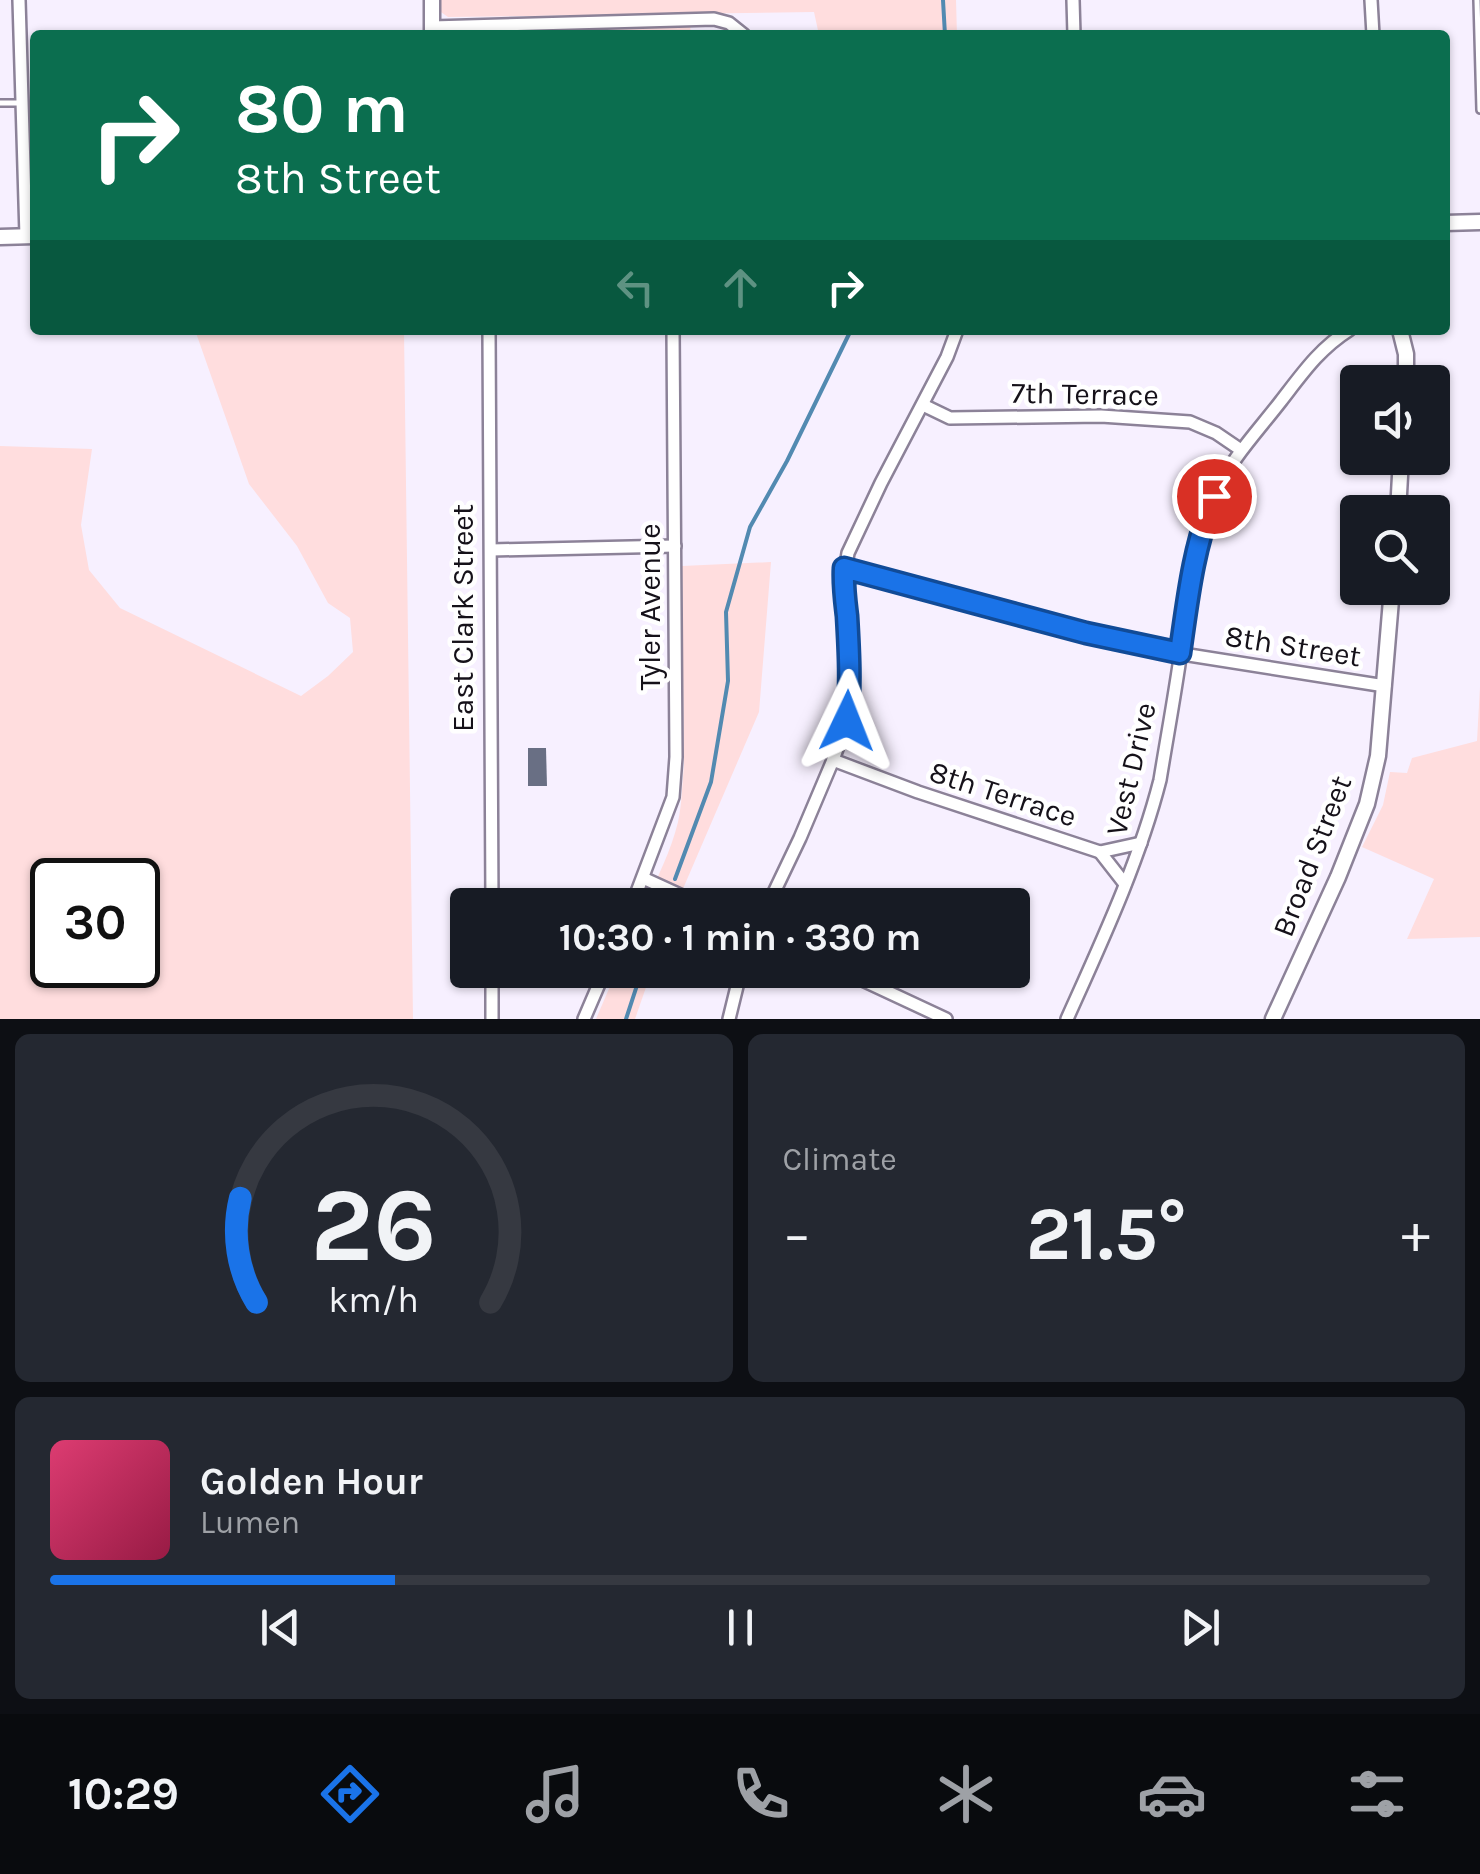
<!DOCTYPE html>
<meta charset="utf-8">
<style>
:root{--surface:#171b24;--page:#242831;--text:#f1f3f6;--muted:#9ea1a6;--line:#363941;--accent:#1a73e8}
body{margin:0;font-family:Karla,sans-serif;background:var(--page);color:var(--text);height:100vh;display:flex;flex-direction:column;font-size:38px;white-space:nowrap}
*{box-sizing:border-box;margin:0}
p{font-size:32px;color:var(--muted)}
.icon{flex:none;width:55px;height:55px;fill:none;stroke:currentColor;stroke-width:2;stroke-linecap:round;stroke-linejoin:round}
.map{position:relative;height:1019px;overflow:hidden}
.sheet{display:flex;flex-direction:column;gap:15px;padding:15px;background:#0d0f14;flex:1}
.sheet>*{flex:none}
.guide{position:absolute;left:30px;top:30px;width:1420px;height:305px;border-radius:10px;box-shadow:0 2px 8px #0004;background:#0b6e4f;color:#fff;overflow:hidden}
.buttons{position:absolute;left:1340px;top:365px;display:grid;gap:20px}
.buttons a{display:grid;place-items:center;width:110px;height:110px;border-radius:10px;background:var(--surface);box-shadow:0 2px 8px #0004;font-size:50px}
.speed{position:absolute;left:30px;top:858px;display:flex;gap:20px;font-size:50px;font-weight:700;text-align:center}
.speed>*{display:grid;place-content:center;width:130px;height:130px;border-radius:50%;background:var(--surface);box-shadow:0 2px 8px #0004;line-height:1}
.speed .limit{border:5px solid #111;border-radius:15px;background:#fff;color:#111}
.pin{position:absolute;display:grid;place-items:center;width:85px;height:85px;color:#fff;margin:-42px;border:5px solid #fff;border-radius:50%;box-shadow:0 2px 10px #0007}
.me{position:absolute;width:110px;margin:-55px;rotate:2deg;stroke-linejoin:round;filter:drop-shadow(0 0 8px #0008)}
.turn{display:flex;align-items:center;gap:35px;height:210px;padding:0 40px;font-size:45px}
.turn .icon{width:130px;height:130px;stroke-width:2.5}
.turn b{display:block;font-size:70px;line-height:85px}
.lanes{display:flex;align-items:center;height:95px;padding:0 40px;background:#0003;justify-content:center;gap:50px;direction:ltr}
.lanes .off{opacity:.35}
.big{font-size:75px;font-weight:700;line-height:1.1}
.sheet .card{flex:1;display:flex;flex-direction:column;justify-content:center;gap:15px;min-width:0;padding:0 35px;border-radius:15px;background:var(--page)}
.sheet .dial{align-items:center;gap:0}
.dial svg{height:260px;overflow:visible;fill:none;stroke:var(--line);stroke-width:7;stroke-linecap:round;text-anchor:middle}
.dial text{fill:var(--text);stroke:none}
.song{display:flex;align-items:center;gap:30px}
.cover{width:120px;height:120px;border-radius:15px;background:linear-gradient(135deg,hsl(340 70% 55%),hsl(340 70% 35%))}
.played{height:10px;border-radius:5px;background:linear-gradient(90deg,var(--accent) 25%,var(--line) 25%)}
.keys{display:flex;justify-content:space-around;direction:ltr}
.heat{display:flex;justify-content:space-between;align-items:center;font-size:55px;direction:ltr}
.sheet .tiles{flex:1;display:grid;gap:15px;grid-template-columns:1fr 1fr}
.card:last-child{grid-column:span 2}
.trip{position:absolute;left:450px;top:888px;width:580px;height:100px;border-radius:10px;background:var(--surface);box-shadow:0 2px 8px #0004;font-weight:700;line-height:100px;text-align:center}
.dock{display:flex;height:160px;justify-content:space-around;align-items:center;background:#090b0e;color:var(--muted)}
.dock .icon{width:70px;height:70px}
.dock .on{color:var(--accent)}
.dock b{font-size:45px;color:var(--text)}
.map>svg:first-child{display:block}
.green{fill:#ffddde;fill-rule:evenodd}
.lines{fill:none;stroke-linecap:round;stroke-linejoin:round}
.stream{stroke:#528ab1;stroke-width:4}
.building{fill:#696f84}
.service-casing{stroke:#8c8298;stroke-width:10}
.minor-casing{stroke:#8c8298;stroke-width:16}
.tertiary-casing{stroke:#8c8298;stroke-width:19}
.service{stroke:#fff;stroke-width:5}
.minor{stroke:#fff;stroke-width:11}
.tertiary{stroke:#fff;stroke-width:14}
.route-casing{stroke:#114b97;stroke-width:25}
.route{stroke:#1a73e8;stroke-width:18}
.labels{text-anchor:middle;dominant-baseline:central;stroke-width:9;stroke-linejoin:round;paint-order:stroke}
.street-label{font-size:30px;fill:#151119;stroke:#fff}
</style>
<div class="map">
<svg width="1480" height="1019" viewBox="0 0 1480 1019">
<rect width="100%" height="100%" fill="#f7f0ff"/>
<g class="green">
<path d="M 438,0 L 956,0 L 957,35 L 819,35 L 814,12 L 448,17 L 438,10 Z"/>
<path d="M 690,24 L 691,35 L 532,35 L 536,27 Z"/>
<path d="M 195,330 L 404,330 L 413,1019 L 0,1019 L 0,446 L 92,449 L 81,525 L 89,570 L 120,608 L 301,696 L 328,676 L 353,652 L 350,618 L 328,603 L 297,546 L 249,484 ZM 52,880 L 138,880 L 138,965 L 52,965 Z"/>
<path d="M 771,562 L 759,712 L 676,905 L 645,905 C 657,878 671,851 678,822 C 682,804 682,785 684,766 L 682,566 Z"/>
<path d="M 1480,687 L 1480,937 L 1407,939 L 1434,879 L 1362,847 L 1383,805 L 1390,772 L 1407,773 L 1412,758 L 1477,741 Z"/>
<path d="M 617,970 L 652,970 L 635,1019 L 596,1019 Z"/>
</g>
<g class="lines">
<g class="stream">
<path d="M 943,0 L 945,35"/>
<path d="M 675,879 L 711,782 L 728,681 L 726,612 L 750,527 L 787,461 L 851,330"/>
<path d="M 665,905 L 666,903"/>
<path d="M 626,1019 L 642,970"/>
</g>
</g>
<path class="building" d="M 528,748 L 546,748 L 547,786 L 528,786 Z"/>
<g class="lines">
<defs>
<g id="service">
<path d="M 1477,0 L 1480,110"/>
<path d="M 0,103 L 22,103"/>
</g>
<g id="minor">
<path d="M 19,0 L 26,236"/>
<path d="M 1073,0 L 1074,35"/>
<path d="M 1371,0 L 1373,35"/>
<path d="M 432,27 L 714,19 L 729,23 L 744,35"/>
<path d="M 489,330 L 492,905"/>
<path d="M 923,405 L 950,418 L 1101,416 L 1190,422 L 1216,433 L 1241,450"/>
<path d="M 491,550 L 675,546"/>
<path d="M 844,568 L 1086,633 L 1151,649 L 1385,686"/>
<path d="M 833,760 L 918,792 L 1100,852 L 1141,843"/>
<path d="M 1100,852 L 1125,884"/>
<path d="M 643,878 L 702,905"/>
<path d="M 632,905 L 673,797 L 676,757 L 673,330"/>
<path d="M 768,905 L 800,838 L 833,760 L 847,721 L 849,702 L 846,614 L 842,589 L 848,553 L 881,483 L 947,357 L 957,330"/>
<path d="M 492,970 L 492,1019"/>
<path d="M 841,970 L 946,1019"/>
<path d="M 584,1019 L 605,970"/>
<path d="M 729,1019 L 741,970"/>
<path d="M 1067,1019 C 1102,941 1139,862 1160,780 C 1167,737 1175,694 1181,651 C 1188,598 1191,544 1214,495 C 1231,459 1257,432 1281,401 C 1302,374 1319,349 1349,330"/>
</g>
<g id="tertiary">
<path d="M 432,0 L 432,35"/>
<path d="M 1445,223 L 1480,222"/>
<path d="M 0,237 L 35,236"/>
<path d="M 1400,330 L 1406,354 L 1406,382"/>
<path d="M 1398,512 L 1401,458"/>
<path d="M 1273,1019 L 1338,877 L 1367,804 L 1378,756 L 1392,588"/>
</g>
</defs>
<use href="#service" class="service-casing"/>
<use href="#minor" class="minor-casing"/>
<use href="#tertiary" class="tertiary-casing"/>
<use href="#service" class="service"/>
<use href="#minor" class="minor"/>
<use href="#tertiary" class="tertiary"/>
</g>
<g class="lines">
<defs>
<path id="route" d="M 847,721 C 851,687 849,650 847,616 C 845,599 843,585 844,568 L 1086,633 L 1180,653 C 1188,597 1193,549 1214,496"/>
</defs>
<use href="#route" class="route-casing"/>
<use href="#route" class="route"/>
</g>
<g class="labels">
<g class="street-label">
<text transform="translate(1085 394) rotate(1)">7th Terrace</text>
<text transform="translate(650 607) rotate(-90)">Tyler Avenue</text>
<text transform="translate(463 618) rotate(-90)">East Clark Street</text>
<text transform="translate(1293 646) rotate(9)">8th Street</text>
<text transform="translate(1131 769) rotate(-77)">Vest Drive</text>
<text transform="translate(1003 794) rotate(18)">8th Terrace</text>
<text transform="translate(1312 856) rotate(-69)">Broad Street</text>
</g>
</g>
</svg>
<div class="buttons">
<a><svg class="icon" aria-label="sound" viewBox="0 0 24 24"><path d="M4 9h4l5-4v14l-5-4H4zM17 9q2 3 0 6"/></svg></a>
<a><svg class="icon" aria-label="search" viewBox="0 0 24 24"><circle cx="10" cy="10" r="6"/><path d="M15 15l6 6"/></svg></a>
</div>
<div class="speed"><div class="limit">30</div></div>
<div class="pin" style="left:1214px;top:496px;background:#d93025"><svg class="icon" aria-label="arrive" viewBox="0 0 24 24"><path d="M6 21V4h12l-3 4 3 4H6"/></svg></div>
<svg class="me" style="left:847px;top:721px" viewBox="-20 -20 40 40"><path d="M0-17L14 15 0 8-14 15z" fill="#1a73e8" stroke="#fff" stroke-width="4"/></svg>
<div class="trip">10:30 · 1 min · 330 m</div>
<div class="guide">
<div class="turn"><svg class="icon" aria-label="right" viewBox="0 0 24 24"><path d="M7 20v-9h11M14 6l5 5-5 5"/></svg><div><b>80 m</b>8th Street</div></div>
<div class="lanes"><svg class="icon off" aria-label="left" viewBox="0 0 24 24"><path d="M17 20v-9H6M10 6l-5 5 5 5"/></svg><svg class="icon off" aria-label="ahead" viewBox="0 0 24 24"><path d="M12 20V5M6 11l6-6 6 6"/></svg><svg class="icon" aria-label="right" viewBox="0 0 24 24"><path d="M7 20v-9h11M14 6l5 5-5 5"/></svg></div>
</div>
</div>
<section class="sheet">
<div class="tiles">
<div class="card dial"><svg viewBox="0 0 100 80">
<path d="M14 69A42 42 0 1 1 86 69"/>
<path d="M14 69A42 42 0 0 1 9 37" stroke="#1a73e8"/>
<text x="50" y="56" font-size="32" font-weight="700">26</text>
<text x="50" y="72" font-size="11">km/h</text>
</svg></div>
<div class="card"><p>Climate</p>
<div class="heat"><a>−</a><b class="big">21.5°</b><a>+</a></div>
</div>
<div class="card">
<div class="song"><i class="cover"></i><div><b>Golden Hour</b><p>Lumen</p></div></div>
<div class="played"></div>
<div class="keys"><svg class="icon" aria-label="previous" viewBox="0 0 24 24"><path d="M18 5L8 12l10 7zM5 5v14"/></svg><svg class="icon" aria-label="pause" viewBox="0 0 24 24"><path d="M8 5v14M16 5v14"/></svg><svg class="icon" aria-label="next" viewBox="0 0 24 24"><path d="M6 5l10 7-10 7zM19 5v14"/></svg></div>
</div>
</div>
</section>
<nav class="dock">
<b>10:29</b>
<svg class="icon on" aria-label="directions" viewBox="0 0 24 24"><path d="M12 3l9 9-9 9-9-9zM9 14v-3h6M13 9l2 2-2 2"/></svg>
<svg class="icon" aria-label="music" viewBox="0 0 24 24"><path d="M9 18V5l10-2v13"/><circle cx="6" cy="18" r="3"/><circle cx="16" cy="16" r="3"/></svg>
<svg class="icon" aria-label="phone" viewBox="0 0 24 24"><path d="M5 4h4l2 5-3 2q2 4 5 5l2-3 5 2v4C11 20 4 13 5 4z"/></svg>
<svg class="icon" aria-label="climate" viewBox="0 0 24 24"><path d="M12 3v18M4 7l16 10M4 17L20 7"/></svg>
<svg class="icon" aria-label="car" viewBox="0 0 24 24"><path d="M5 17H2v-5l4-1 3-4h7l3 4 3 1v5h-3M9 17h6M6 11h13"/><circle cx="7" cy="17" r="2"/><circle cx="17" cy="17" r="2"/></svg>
<svg class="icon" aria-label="filters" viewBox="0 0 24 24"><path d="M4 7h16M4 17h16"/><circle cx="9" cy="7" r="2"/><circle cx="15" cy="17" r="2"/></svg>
</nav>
